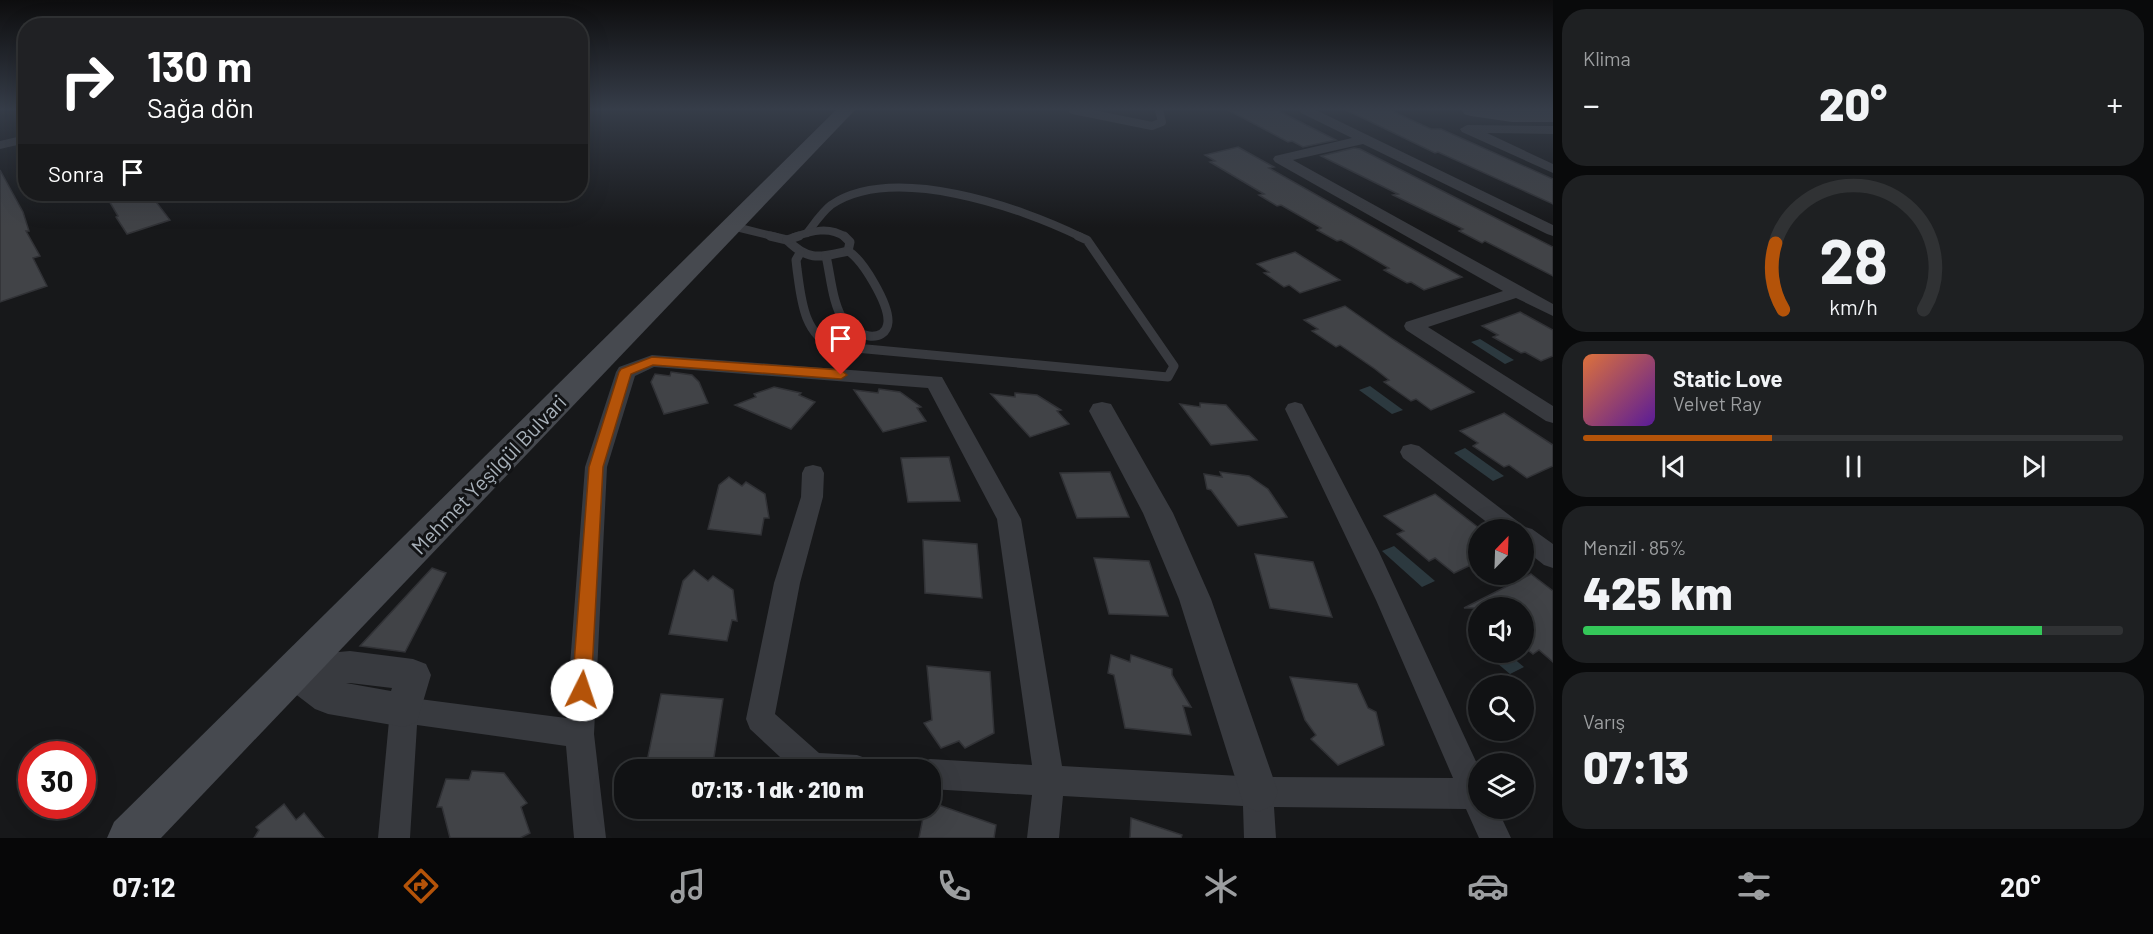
<!DOCTYPE html>
<html lang="tr">
<meta charset="utf-8">
<style>
:root{--surface:#111214;--page:#1e2022;--text:#f1f3f6;--muted:#9c9ea0;--line:#303234;--accent:#b45309}
body{margin:0;font-family:Barlow,sans-serif;background:var(--page);color:var(--text);height:100vh;display:flex;flex-direction:column;font-size:22px;white-space:nowrap}
*{box-sizing:border-box;margin:0}
p{font-size:20px;color:var(--muted)}
.icon{flex:none;width:33px;height:33px;fill:none;stroke:currentColor;stroke-width:2;stroke-linecap:round;stroke-linejoin:round}
.map{position:relative;flex:1;overflow:hidden}
.panel{display:flex;flex-direction:column;gap:9px;padding:9px;background:#090a0b;width:600px}
.panel>*{flex:none}
.top-card{position:absolute;left:18px;top:18px;width:570px;height:183px;border-radius:24px;box-shadow:0 6px 24px #0002,0 0 0 2px var(--line);background:#202124;color:#fff;overflow:hidden}
.needle{width:39px;rotate:23deg}
.controls{position:absolute;left:1468px;top:519px;display:grid;gap:12px}
.controls a{display:grid;place-items:center;width:66px;height:66px;border-radius:50%;background:var(--surface);box-shadow:0 6px 24px #0002,0 0 0 2px var(--line);font-size:30px}
.speed{position:absolute;left:18px;top:741px;display:flex;gap:12px;font-size:30px;font-weight:700;text-align:center}
.speed>*{display:grid;place-content:center;width:78px;height:78px;border-radius:50%;background:var(--surface);box-shadow:0 6px 24px #0002,0 0 0 2px var(--line);line-height:1}
.speed .limit{border:9px solid #d22;background:#fff;color:#111}
.pin{position:absolute;display:grid;place-items:center;width:51px;height:51px;color:#fff;margin:-62px -26px;border-radius:50% 50% 50% 0;rotate:-45deg;box-shadow:0 0 6px #0007}
.pin .icon{rotate:45deg}
.me{position:absolute;width:66px;margin:-33px;rotate:4deg;stroke-linejoin:round;filter:drop-shadow(0 0 4px #0008)}
.turn{display:flex;align-items:center;gap:21px;height:126px;padding:0 30px;font-size:27px}
.turn .icon{width:78px;height:78px;stroke-width:2.5}
.turn b{display:block;font-size:42px;line-height:51px}
.then{display:flex;align-items:center;height:57px;padding:0 30px;background:#0003;gap:12px;font-size:22px}
.big{font-size:45px;font-weight:800;line-height:1.1}
.panel .card{flex:1;display:flex;flex-direction:column;justify-content:center;gap:9px;min-width:0;padding:0 21px;border-radius:24px;background:var(--page)}
.panel .dial{align-items:center;gap:0}
.dial svg{height:156px;overflow:visible;fill:none;stroke:var(--line);stroke-width:7;stroke-linecap:round;text-anchor:middle}
.dial text{fill:var(--text);stroke:none}
.song{display:flex;align-items:center;gap:18px}
.cover{width:72px;height:72px;border-radius:9px;background:linear-gradient(135deg,hsl(20 70% 55%),hsl(270 70% 35%))}
.played{height:6px;border-radius:3px;background:linear-gradient(90deg,var(--accent) 35%,var(--line) 35%)}
.keys{display:flex;justify-content:space-around;direction:ltr}
.heat{display:flex;justify-content:space-between;align-items:center;font-size:33px;direction:ltr}
.charge{height:9px;border-radius:4px;background:linear-gradient(90deg,#34c759 85%,var(--line) 0)}
.trip{position:absolute;left:614px;top:759px;width:327px;height:60px;border-radius:24px;background:var(--surface);box-shadow:0 6px 24px #0002,0 0 0 2px var(--line);font-weight:800;line-height:60px;text-align:center}
.tab-bar{display:flex;height:96px;justify-content:space-around;align-items:center;background:#070708;color:var(--muted)}
.tab-bar .icon{width:42px;height:42px}
.tab-bar .current{color:var(--accent)}
.tab-bar b{font-size:27px;color:var(--text)}
main{display:flex;flex:1;min-height:0}
.map>svg:first-child{display:block}
.water{fill:#2c393f}
.building{fill:#414347;stroke:#313236;stroke-width:1.5}
.lines{fill:none;stroke-linecap:round;stroke-linejoin:round}
.service-far1{stroke:#383a3f;stroke-width:8}
.service{stroke:#383a3f;stroke-width:9}
.minor{fill:#383a3f;fill-rule:evenodd}
.tertiary{fill:#383a3f;fill-rule:evenodd}
.secondary{fill:#46494f;fill-rule:evenodd}
.route{fill:#b45309;stroke:#753606;stroke-width:1.5}
.labels{text-anchor:middle;dominant-baseline:central;stroke-width:6;stroke-linejoin:round;paint-order:stroke}
.street-label{font-size:21px;fill:#a8b1ba;stroke:#121315}
</style>
<main>
<div class="map">
<svg width="1553" height="838" viewBox="0 0 1553 838">
<rect width="100%" height="100%" fill="#17181a"/>
<g class="water">
<path d="M 1480,339 L 1514,360 L 1505,364 L 1471,342 Z"/>
<path d="M 1370,386 L 1403,410 L 1392,414 L 1359,390 Z"/>
<path d="M 1465,448 L 1504,476 L 1493,481 L 1454,453 Z"/>
<path d="M 1394,546 L 1435,581 L 1422,587 L 1382,551 Z"/>
<path d="M 1485,653 L 1507,653 L 1524,667 L 1510,674 Z"/>
</g>
<g class="building">
<path d="M 1228,110 L 1277,110 L 1336,140 L 1303,147 L 1292,141 L 1288,142 Z"/>
<path d="M 1346,110 L 1390,110 L 1431,129 L 1441,129 L 1553,179 L 1553,204 L 1438,152 L 1435,153 Z"/>
<path d="M 1238,147 L 1274,167 L 1269,168 L 1462,277 L 1424,290 L 1411,282 L 1407,283 L 1384,270 L 1389,268 L 1341,240 L 1337,241 L 1317,230 L 1321,228 L 1281,205 L 1277,206 L 1259,195 L 1264,194 L 1210,162 L 1215,161 L 1205,155 Z"/>
<path d="M 1354,148 L 1360,149 L 1553,247 L 1553,276 L 1485,241 L 1482,243 L 1459,231 L 1463,229 L 1393,195 L 1398,194 L 1321,156 Z"/>
<path d="M 0,170 L 23,212 L 29,231 L 26,231 L 40,256 L 33,258 L 47,286 L 0,302 Z"/>
<path d="M 105,194 L 150,194 L 170,220 L 127,234 L 116,217 L 118,216 Z"/>
<path d="M 1295,252 L 1340,280 L 1300,293 L 1289,285 L 1284,287 L 1264,273 L 1269,272 L 1257,264 Z"/>
<path d="M 1345,306 L 1394,340 L 1474,392 L 1431,410 L 1416,399 L 1411,401 L 1384,382 L 1389,380 L 1375,369 L 1340,345 L 1336,347 L 1312,331 L 1318,329 L 1304,320 Z"/>
<path d="M 1520,312 L 1553,330 L 1553,356 L 1541,361 L 1525,352 L 1521,353 L 1493,337 L 1498,335 L 1482,326 Z"/>
<path d="M 671,372 L 692,375 L 699,382 L 708,403 L 664,414 L 651,382 L 655,374 L 670,376 Z"/>
<path d="M 774,387 L 801,393 L 799,395 L 815,402 L 791,429 L 735,405 L 756,397 L 754,394 Z"/>
<path d="M 879,389 L 900,392 L 921,407 L 917,408 L 926,421 L 883,432 L 854,390 L 878,393 Z"/>
<path d="M 1015,393 L 1037,395 L 1061,410 L 1057,411 L 1069,424 L 1030,437 L 991,394 L 1015,397 Z"/>
<path d="M 1200,403 L 1226,405 L 1257,440 L 1211,445 L 1180,404 L 1200,407 Z"/>
<path d="M 1504,413 L 1553,445 L 1553,466 L 1527,478 L 1509,465 L 1504,467 L 1473,446 L 1478,443 L 1460,431 Z"/>
<path d="M 949,457 L 960,501 L 908,502 L 901,458 Z"/>
<path d="M 1110,472 L 1129,517 L 1077,518 L 1060,473 Z"/>
<path d="M 1220,472 L 1249,476 L 1268,489 L 1287,517 L 1238,526 L 1211,490 L 1207,489 L 1204,474 L 1222,477 Z"/>
<path d="M 729,477 L 742,486 L 746,482 L 765,494 L 769,518 L 764,518 L 761,535 L 708,529 L 719,485 Z"/>
<path d="M 1435,494 L 1479,528 L 1479,561 L 1454,573 L 1435,558 L 1429,561 L 1397,534 L 1404,531 L 1384,516 Z"/>
<path d="M 923,540 L 977,544 L 982,598 L 925,593 Z"/>
<path d="M 1255,554 L 1313,562 L 1332,617 L 1270,608 Z"/>
<path d="M 1094,558 L 1149,561 L 1168,616 L 1109,614 Z"/>
<path d="M 432,568 L 446,573 L 405,652 L 360,646 Z"/>
<path d="M 694,570 L 708,581 L 713,576 L 733,590 L 737,621 L 732,620 L 727,641 L 669,634 L 683,581 Z"/>
<path d="M 1531,574 L 1553,591 L 1553,662 L 1539,650 L 1533,654 L 1524,647 L 1524,608 L 1464,608 Z"/>
<path d="M 1111,655 L 1130,662 L 1131,655 L 1172,669 L 1172,675 L 1191,707 L 1183,706 L 1191,735 L 1125,728 L 1114,675 L 1108,673 Z"/>
<path d="M 927,666 L 990,672 L 994,733 L 965,748 L 959,741 L 941,748 L 924,723 L 932,720 Z"/>
<path d="M 1290,677 L 1357,684 L 1368,708 L 1376,712 L 1384,745 L 1338,765 L 1311,739 L 1316,735 L 1305,720 Z"/>
<path d="M 661,694 L 723,699 L 712,770 L 646,766 Z"/>
<path d="M 472,771 L 504,773 L 527,803 L 521,807 L 530,833 L 520,838 L 450,838 L 442,807 L 437,807 L 446,779 L 469,780 Z"/>
<path d="M 930,802 L 996,825 L 994,838 L 919,838 L 925,808 L 930,808 Z"/>
<path d="M 284,804 L 296,820 L 304,813 L 324,838 L 254,838 L 259,830 L 256,827 Z"/>
<path d="M 1131,818 L 1182,835 L 1181,838 L 1130,838 Z"/>
</g>
<g class="lines">
<g class="service-far1">
<path d="M 1073,110 L 1152,126 L 1162,122 L 1159,110"/>
<path d="M 732,226 L 776,237"/>
<path d="M 807,233 C 814,224 822,212 831,205 C 893,163 1020,207 1081,237"/>
<path d="M 794,237 C 812,231 829,226 845,237"/>
</g>
<g class="service">
<path d="M 770,236 L 787,240"/>
<path d="M 787,240 C 809,262 820,257 848,251 L 850,242 L 844,236"/>
<path d="M 787,240 L 799,236"/>
<path d="M 800,253 L 796,260 L 797,269 C 801,297 803,335 834,346 L 1168,377 L 1174,366 L 1087,240 L 1078,236"/>
<path d="M 826,256 C 831,277 832,304 845,323 C 854,336 886,345 888,322 C 889,304 863,260 848,251"/>
</g>
<g class="minor">
<path d="M 1300,110 L 1316,110 L 1553,225 L 1553,236 L 1547,234 L 1363,144 L 1293,160 L 1553,304 L 1553,316 L 1516,298 L 1428,327 L 1553,406 L 1553,423 L 1546,421 L 1406,330 L 1404,326 L 1406,322 L 1503,291 L 1275,162 L 1273,159 L 1275,156 L 1352,138 L 1301,113 Z"/>
<path d="M 1467,125 L 1553,126 L 1553,134 L 1487,133 L 1553,164 L 1553,173 L 1462,132 L 1460,129 Z"/>
<path d="M 26,135 L 26,143 L 0,149 L 0,141 Z"/>
<path d="M 652,355 L 942,377 L 1021,519 L 1062,766 L 1258,777 L 1453,778 L 1376,600 L 1285,409 L 1288,404 L 1295,402 L 1302,404 L 1379,552 L 1479,768 L 1479,808 L 1497,808 L 1511,838 L 1479,838 L 1466,809 L 1274,807 L 1276,838 L 1244,838 L 1243,806 L 1063,796 L 1059,838 L 1027,838 L 1032,795 L 930,789 L 930,770 L 917,770 L 919,763 L 930,759 L 1032,765 L 997,519 L 928,388 L 654,367 L 635,376 L 607,467 L 594,734 L 606,838 L 574,838 L 566,746 L 417,725 L 410,838 L 378,838 L 390,710 L 394,701 L 404,697 L 566,718 L 585,467 L 616,372 L 619,367 Z"/>
<path d="M 1411,444 L 1419,446 L 1525,527 L 1532,529 L 1553,544 L 1553,568 L 1544,565 L 1524,549 L 1524,530 L 1497,530 L 1403,458 L 1400,452 L 1403,446 Z"/>
<path d="M 813,465 L 821,467 L 824,473 L 823,497 L 800,583 L 775,714 L 819,753 L 857,755 L 868,759 L 872,770 L 794,770 L 750,729 L 746,719 L 774,583 L 801,497 L 802,473 L 805,467 Z"/>
</g>
<g class="tertiary">
<path d="M 1102,402 L 1111,404 L 1173,513 L 1211,599 L 1278,792 L 1272,806 L 1258,812 L 1244,806 L 1179,599 L 1143,513 L 1089,411 L 1093,404 Z"/>
<path d="M 350,651 L 413,659 L 426,664 L 431,675 L 417,722 L 404,727 L 328,714 L 315,709 L 281,683 L 275,672 L 281,661 L 293,656 ZM 346,683 L 350,683 L 392,688 L 391,691 Z"/>
</g>
<g class="secondary">
<path d="M 836,110 L 855,110 L 161,838 L 107,838 L 114,822 Z"/>
<path d="M 1462,110 L 1553,110 L 1553,122 L 1512,122 L 1471,116 L 1464,114 Z"/>
</g>
</g>
<linearGradient id="sky" x2="0" y2="1"><stop stop-color="#0d0d0e"/><stop offset="0.48" stop-color="#363d49"/><stop offset="1" stop-color="#363d49" stop-opacity="0"/></linearGradient>
<rect width="1553" height="227" fill="url(#sky)"/>
<path class="route" d="M 652,357 L 841,370 L 847,375 L 841,379 L 653,365 L 631,374 L 603,467 L 591,690 L 588,696 L 582,698 L 575,696 L 572,690 L 589,467 L 619,372 L 621,369 Z"/>
<g class="labels">
<g class="street-label">
<text transform="translate(488 474) rotate(-46)">Mehmet Yeşilgül Bulvari</text>
</g>
</g>
</svg>
<div class="controls">
<a><svg class="needle" viewBox="-14 -14 28 28"><path d="M0-13l5 13h-10z" fill="#e53935"/><path d="M0 13l5-13h-10z" fill="#9c9ea0"/></svg></a>
<a><svg class="icon" aria-label="sound" viewBox="0 0 24 24"><path d="M4 9h4l5-4v14l-5-4H4zM17 9q2 3 0 6"/></svg></a>
<a><svg class="icon" aria-label="search" viewBox="0 0 24 24"><circle cx="10" cy="10" r="6"/><path d="M15 15l6 6"/></svg></a>
<a><svg class="icon" aria-label="layers" viewBox="0 0 24 24"><path d="M12 4l9 5-9 5-9-5zM3 14l9 5 9-5"/></svg></a>
</div>
<div class="speed"><div class="limit">30</div></div>
<div class="pin" style="left:841px;top:375px;background:#d93025"><svg class="icon" aria-label="arrive" viewBox="0 0 24 24"><path d="M6 21V4h12l-3 4 3 4H6"/></svg></div>
<svg class="me" style="left:582px;top:690px" viewBox="-20 -20 40 40"><circle r="19" fill="#fff"/><path d="M0-13L10 11 0 6-10 11z" fill="#b45309"/></svg>
<div class="trip">07:13 · 1 dk · 210 m</div>
<div class="top-card">
<div class="turn"><svg class="icon" aria-label="right" viewBox="0 0 24 24"><path d="M7 20v-9h11M14 6l5 5-5 5"/></svg><div><b>130 m</b>Sağa dön</div></div>
<div class="then">Sonra<svg class="icon" aria-label="arrive" viewBox="0 0 24 24"><path d="M6 21V4h12l-3 4 3 4H6"/></svg></div>
</div>
</div>
<section class="panel">
<div class="card"><p>Klima</p>
<div class="heat"><a>−</a><b class="big">20°</b><a>+</a></div>
</div>
<div class="card dial"><svg viewBox="0 0 100 80">
<path d="M14 69A42 42 0 1 1 86 69"/>
<path d="M14 69A42 42 0 0 1 10 35" stroke="#b45309"/>
<text x="50" y="56" font-size="32" font-weight="700">28</text>
<text x="50" y="72" font-size="11">km/h</text>
</svg></div>
<div class="card">
<div class="song"><i class="cover"></i><div><b>Static Love</b><p>Velvet Ray</p></div></div>
<div class="played"></div>
<div class="keys"><svg class="icon" aria-label="previous" viewBox="0 0 24 24"><path d="M18 5L8 12l10 7zM5 5v14"/></svg><svg class="icon" aria-label="pause" viewBox="0 0 24 24"><path d="M8 5v14M16 5v14"/></svg><svg class="icon" aria-label="next" viewBox="0 0 24 24"><path d="M6 5l10 7-10 7zM19 5v14"/></svg></div>
</div>
<div class="card"><p>Menzil · 85%</p><b class="big">425 km</b><div class="charge"></div></div>
<div class="card"><p>Varış</p><b class="big">07:13</b></div>
</section>
</main>
<nav class="tab-bar">
<b>07:12</b>
<svg class="icon current" aria-label="directions" viewBox="0 0 24 24"><path d="M12 3l9 9-9 9-9-9zM9 14v-3h6M13 9l2 2-2 2"/></svg>
<svg class="icon" aria-label="music" viewBox="0 0 24 24"><path d="M9 18V5l10-2v13"/><circle cx="6" cy="18" r="3"/><circle cx="16" cy="16" r="3"/></svg>
<svg class="icon" aria-label="phone" viewBox="0 0 24 24"><path d="M5 4h4l2 5-3 2q2 4 5 5l2-3 5 2v4C11 20 4 13 5 4z"/></svg>
<svg class="icon" aria-label="climate" viewBox="0 0 24 24"><path d="M12 3v18M4 7l16 10M4 17L20 7"/></svg>
<svg class="icon" aria-label="car" viewBox="0 0 24 24"><path d="M5 17H2v-5l4-1 3-4h7l3 4 3 1v5h-3M9 17h6M6 11h13"/><circle cx="7" cy="17" r="2"/><circle cx="17" cy="17" r="2"/></svg>
<svg class="icon" aria-label="filters" viewBox="0 0 24 24"><path d="M4 7h16M4 17h16"/><circle cx="9" cy="7" r="2"/><circle cx="15" cy="17" r="2"/></svg>
<b>20°</b>
</nav>
